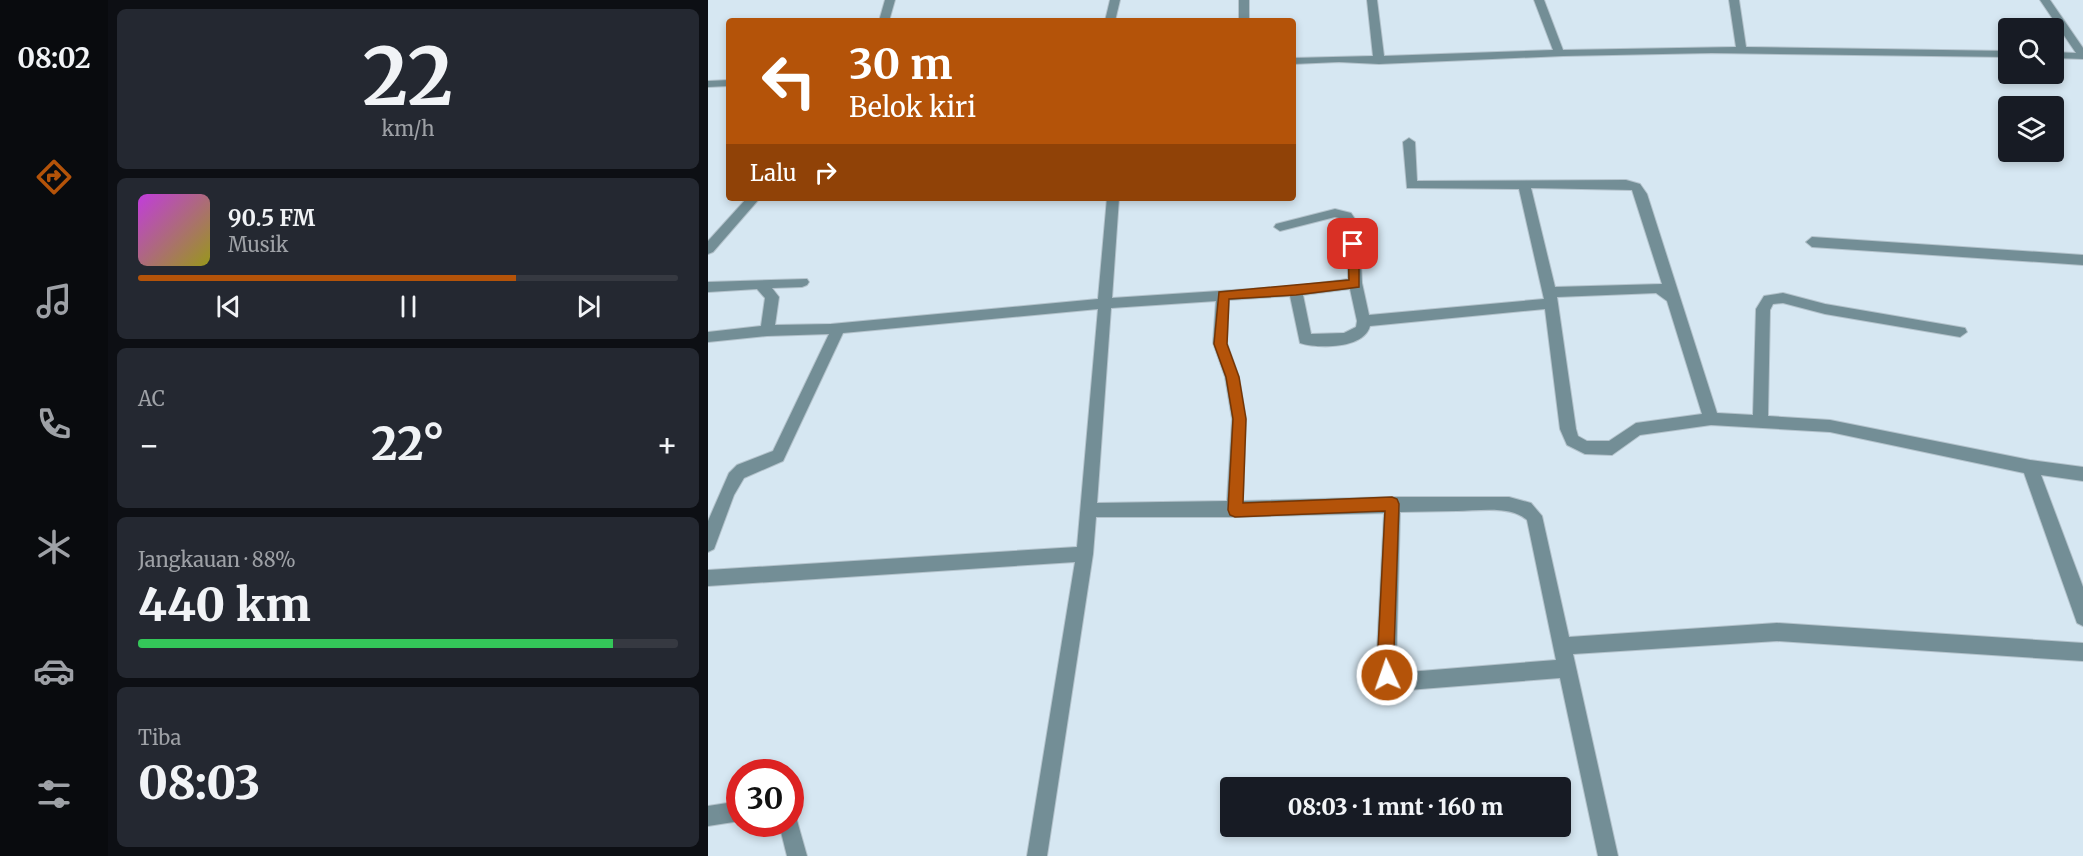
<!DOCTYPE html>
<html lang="id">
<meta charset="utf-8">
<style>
:root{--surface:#171b24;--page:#242831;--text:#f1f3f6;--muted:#9ea1a6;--line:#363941;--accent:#b45309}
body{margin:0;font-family:Merriweather,serif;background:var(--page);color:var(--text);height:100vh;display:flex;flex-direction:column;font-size:22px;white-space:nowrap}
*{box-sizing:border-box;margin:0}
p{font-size:20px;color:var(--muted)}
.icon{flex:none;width:33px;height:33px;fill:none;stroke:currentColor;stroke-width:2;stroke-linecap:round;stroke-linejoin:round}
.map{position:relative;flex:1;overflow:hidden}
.panel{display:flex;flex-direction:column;gap:9px;padding:9px;background:#0d0f14;width:600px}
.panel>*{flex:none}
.hud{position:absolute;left:18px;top:18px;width:570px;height:183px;border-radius:6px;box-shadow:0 3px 9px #0003;background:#b45309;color:#fff;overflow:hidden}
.tools{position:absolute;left:1290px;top:18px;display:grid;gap:12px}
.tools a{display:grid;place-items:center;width:66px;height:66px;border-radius:6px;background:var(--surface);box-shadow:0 3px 9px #0003;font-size:30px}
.speed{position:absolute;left:18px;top:759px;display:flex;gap:12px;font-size:30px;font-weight:700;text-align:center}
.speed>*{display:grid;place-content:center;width:78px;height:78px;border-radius:50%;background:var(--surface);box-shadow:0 3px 9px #0003;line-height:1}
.speed .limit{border:9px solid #d22;background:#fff;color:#111}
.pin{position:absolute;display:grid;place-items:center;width:51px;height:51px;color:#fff;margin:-26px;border-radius:12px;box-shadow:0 3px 9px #0006}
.me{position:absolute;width:66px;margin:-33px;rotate:357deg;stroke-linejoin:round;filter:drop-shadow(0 0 4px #0008)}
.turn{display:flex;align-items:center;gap:21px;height:126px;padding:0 24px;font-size:27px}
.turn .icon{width:78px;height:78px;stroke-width:2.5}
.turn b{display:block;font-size:42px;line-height:51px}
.then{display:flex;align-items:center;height:57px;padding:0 24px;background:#0003;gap:12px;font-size:22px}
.big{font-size:45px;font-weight:800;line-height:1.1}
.panel .card{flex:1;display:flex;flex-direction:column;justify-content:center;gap:9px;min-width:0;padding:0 21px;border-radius:9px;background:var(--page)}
.panel .dial{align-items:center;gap:0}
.dial b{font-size:78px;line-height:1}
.song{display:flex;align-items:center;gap:18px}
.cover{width:72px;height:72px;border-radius:9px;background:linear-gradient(135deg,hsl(290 70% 55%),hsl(60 70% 35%))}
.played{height:6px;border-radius:3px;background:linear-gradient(90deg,var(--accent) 70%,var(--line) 70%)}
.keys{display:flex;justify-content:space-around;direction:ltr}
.heat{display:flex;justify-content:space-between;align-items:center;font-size:33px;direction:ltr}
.charge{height:9px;border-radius:4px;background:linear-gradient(90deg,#34c759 88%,var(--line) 0)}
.trip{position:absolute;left:512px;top:777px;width:351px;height:60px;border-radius:6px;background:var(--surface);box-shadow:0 3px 9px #0003;font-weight:800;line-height:60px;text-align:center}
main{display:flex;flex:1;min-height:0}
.tabs{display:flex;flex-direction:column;width:108px;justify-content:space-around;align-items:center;background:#090b0e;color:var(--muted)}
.tabs .icon{width:42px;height:42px}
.tabs .current{color:var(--accent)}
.tabs b{font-size:27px;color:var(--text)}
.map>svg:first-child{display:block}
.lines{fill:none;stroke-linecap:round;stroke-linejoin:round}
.street-casing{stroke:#b3c2cb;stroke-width:2}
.street{fill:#738e96;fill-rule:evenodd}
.route{fill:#b45309;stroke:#753606;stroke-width:1.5}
</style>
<main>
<nav class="tabs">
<b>08:02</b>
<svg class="icon current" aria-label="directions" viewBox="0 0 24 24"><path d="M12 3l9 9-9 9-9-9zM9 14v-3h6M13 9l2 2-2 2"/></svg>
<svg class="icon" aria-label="music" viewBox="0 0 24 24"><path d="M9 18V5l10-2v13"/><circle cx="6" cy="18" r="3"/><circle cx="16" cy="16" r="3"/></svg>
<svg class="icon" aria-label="phone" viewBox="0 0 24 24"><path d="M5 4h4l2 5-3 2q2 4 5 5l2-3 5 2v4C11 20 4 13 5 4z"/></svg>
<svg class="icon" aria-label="climate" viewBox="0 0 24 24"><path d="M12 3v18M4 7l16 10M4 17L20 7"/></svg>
<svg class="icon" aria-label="car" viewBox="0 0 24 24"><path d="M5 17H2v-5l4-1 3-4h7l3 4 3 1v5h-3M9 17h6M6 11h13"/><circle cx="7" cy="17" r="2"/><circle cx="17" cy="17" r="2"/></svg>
<svg class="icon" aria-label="filters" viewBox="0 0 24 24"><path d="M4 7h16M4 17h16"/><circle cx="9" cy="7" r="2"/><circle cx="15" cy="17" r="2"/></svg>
</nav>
<section class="panel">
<div class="card dial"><b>22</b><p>km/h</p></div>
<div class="card">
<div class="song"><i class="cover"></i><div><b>90.5 FM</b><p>Musik</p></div></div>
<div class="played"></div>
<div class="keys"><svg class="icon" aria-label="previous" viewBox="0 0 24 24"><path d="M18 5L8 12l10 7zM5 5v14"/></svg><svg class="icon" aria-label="pause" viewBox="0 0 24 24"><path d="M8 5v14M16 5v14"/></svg><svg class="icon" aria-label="next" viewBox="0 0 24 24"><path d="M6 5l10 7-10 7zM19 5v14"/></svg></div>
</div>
<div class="card"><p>AC</p>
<div class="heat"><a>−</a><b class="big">22°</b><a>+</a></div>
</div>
<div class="card"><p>Jangkauan · 88%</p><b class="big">440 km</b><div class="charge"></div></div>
<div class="card"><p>Tiba</p><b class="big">08:03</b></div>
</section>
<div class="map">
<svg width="1375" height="856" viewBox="0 0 1375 856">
<rect width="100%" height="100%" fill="#d6e7f2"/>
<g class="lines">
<defs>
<g id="street">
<path d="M 177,0 L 187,0 L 181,21 L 171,21 Z"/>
<path d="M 402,0 L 412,0 L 407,21 L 397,21 Z"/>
<rect x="531" y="0" width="10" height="21"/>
<path d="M 659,0 L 669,0 L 676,56 L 845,50 L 826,0 L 836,0 L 855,50 L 1028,47 L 1021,0 L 1031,0 L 1038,47 L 1300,51 L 1300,57 L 1004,53 L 855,56 L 671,64 L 631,62 L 585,64 L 585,58 L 665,56 Z"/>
<path d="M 1332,0 L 1342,0 L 1375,48 L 1375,59 L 1346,58 L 1346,52 L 1368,53 Z"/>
<path d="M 21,80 L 21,86 L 0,87 L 0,81 Z"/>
<path d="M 701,138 L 707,142 L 709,181 L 918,180 L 932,184 L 939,194 L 1009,413 L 1045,415 L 1048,309 L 1056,296 L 1075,293 L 1117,304 L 1257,328 L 1259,332 L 1252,337 L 1117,314 L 1075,303 L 1065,304 L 1062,310 L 1060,416 L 1122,420 L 1322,460 L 1375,467 L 1375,481 L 1333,475 L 1375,587 L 1375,626 L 1369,623 L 1316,473 L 1122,432 L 1003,425 L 932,435 L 904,455 L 877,454 L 859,445 L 852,429 L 837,309 L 662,326 C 656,349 610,349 592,343 L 582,296 L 521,300 L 519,343 L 531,377 L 538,419 L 535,501 L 684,497 L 801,497 L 823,503 L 834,516 L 861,637 L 1069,623 L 1375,643 L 1375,661 L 1069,641 L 865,654 L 910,856 L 890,856 L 852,678 L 700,690 L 673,681 L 670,675 L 669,650 L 676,513 L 527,517 L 388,517 L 385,554 L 339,856 L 319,856 L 367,562 L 0,586 L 0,570 L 369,547 L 390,309 L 135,333 L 75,461 L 36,478 L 26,495 L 6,549 L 0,552 L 0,521 L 21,473 L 29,465 L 65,451 L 121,334 L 59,336 L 0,342 L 0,332 L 53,326 L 57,298 L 49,289 L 0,292 L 0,282 L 99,279 L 101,282 L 99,285 L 94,287 L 64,288 L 71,297 L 67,325 L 123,324 L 390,299 L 399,198 L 411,198 L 404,298 L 588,286 L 640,279 L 639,225 L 635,219 L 627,217 L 572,231 L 566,227 L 568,224 L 627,209 L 643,213 L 651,225 L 654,283 L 661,315 L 836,299 L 811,189 L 699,188 L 695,142 ZM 823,188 L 924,190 L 954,284 L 847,287 ZM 642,289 L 649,321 L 648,327 L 636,333 L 603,334 L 595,295 ZM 948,293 L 959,301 L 994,414 L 928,423 L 901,441 L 879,441 L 870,436 L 868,429 L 849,297 ZM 508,301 L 505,343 L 517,377 L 524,419 L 519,501 L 389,503 L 403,308 ZM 749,511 C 770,511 802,505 819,520 L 848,660 L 700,672 L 688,668 L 692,512 Z"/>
<path d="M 39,198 L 52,198 L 5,252 L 0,254 L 0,241 Z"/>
<path d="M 1104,237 L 1375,255 L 1375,265 L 1104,247 L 1098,242 Z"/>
<path d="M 32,801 L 32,821 L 0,826 L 0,806 Z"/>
<path d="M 82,815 L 88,817 L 99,856 L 79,856 L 71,824 L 82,824 Z"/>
</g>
</defs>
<use href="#street" class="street-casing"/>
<use href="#street" class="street"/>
</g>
<path class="route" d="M 645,240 L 651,244 L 651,287 L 588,295 L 521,299 L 519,344 L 531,377 L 538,419 L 535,503 L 684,497 L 689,499 L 691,504 L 686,650 L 688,675 L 685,681 L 679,683 L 674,681 L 670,650 L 677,511 L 527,517 L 522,515 L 520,510 L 525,419 L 518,377 L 506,344 L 511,292 L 641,280 L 640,244 Z"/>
</svg>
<div class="tools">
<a><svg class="icon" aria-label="search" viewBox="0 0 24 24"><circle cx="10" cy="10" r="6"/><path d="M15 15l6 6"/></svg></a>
<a><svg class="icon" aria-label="layers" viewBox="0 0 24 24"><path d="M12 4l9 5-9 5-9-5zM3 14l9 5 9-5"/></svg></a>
</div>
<div class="speed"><div class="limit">30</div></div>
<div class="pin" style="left:645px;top:244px;background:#d93025"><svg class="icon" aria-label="arrive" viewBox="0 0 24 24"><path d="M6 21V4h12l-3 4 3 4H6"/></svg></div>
<svg class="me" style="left:679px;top:675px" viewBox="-20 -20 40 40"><circle r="17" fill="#b45309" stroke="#fff" stroke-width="3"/><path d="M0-11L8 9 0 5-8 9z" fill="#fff"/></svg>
<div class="trip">08:03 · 1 mnt · 160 m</div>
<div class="hud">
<div class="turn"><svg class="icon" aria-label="left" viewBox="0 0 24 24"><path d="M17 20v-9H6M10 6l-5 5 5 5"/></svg><div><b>30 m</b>Belok kiri</div></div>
<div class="then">Lalu<svg class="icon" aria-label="right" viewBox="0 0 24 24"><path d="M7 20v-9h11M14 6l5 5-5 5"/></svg></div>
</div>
</div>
</main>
